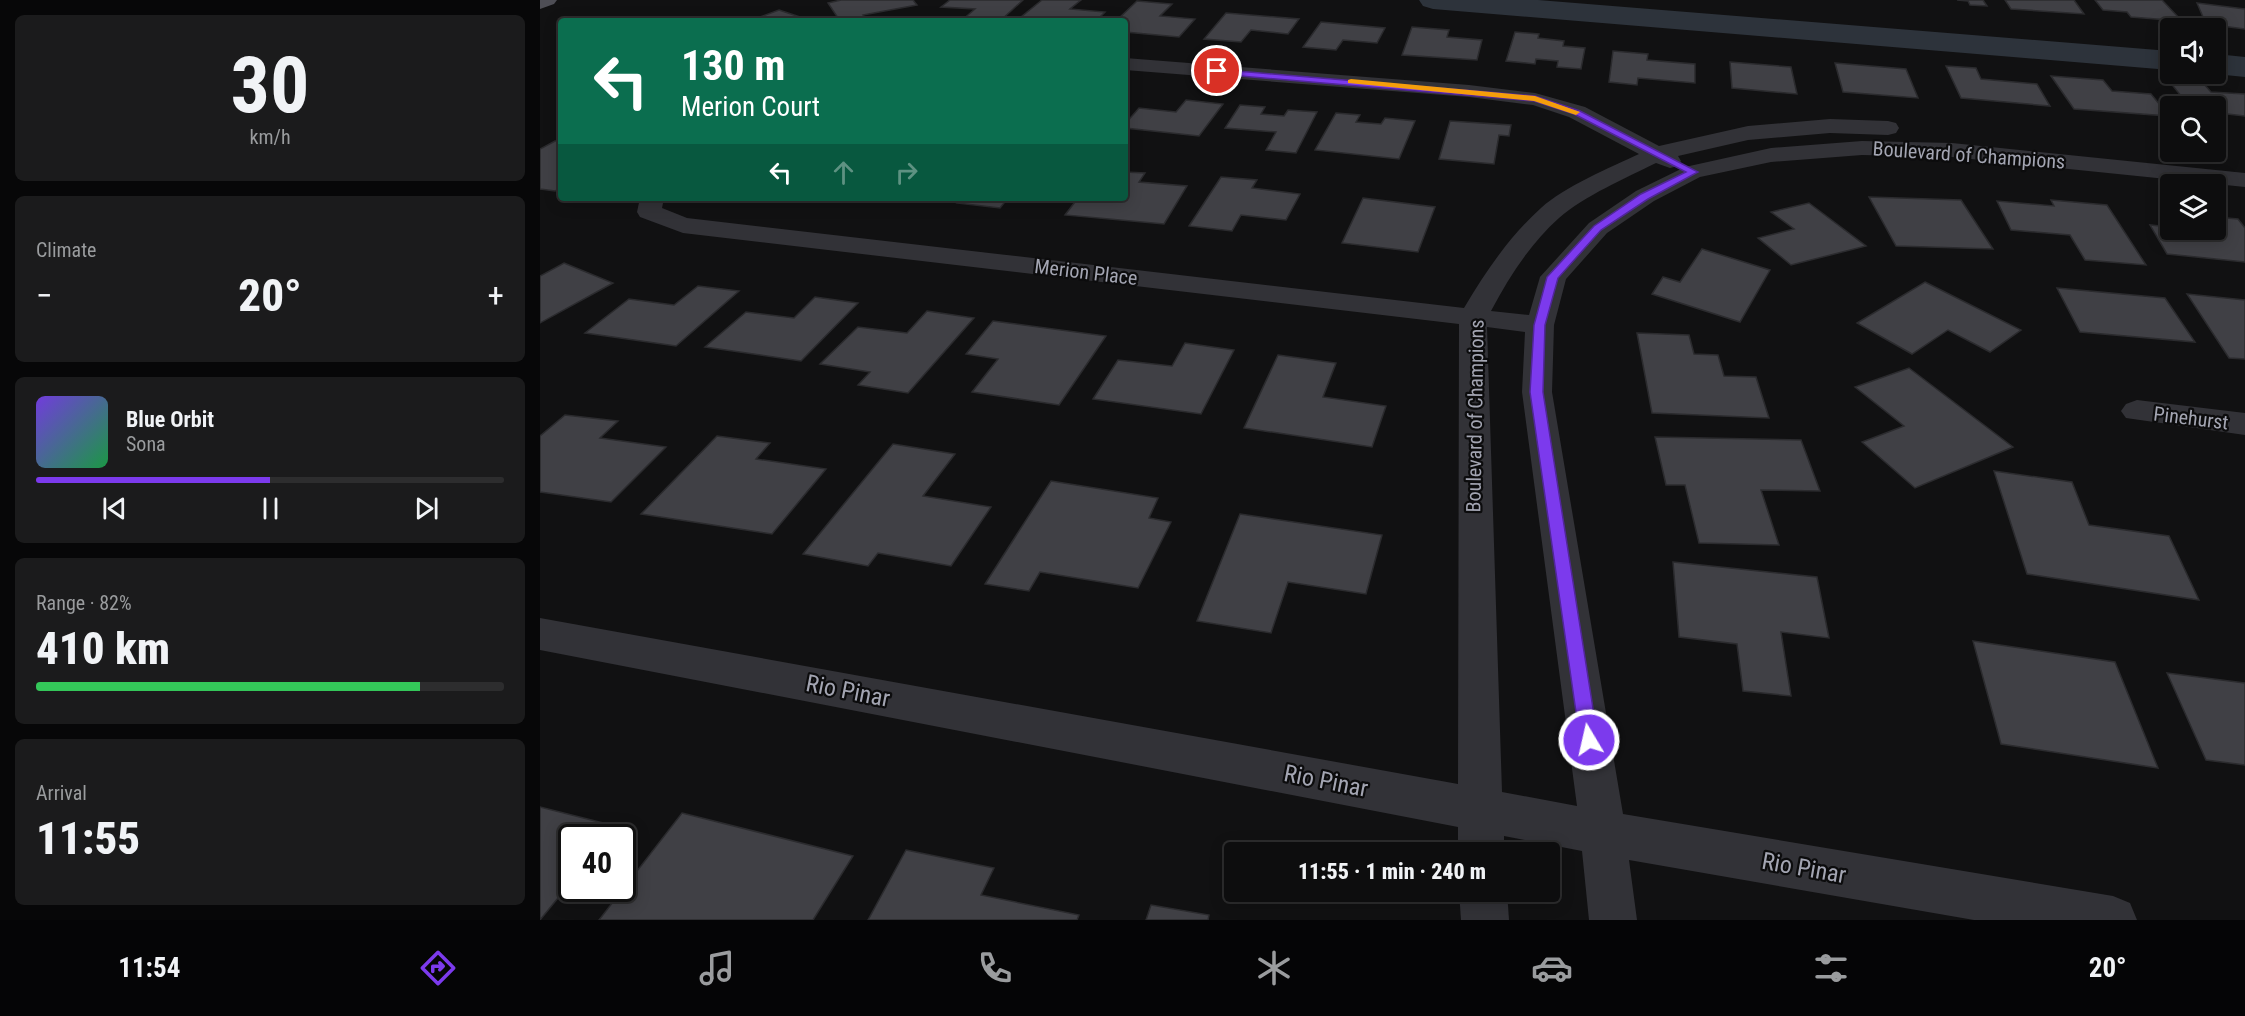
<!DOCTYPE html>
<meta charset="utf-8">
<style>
:root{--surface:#0d0d0e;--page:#1b1b1c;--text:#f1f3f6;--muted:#9a9c9e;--line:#2d2d2e;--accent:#7c3aed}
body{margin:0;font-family:"Roboto Condensed",sans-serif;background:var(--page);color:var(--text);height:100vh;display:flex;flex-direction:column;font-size:22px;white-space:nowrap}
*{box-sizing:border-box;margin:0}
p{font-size:20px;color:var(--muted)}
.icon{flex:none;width:33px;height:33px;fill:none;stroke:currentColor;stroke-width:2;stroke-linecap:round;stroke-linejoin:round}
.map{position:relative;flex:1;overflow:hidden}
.side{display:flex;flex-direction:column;gap:15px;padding:15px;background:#070708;width:540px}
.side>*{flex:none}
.banner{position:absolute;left:18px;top:18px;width:570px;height:183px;border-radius:6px;box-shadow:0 3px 15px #0003,0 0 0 2px var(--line);background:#0b6e4f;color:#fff;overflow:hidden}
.controls{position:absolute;left:1620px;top:18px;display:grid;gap:12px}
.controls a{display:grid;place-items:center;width:66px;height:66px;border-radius:6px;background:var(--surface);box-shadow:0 3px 15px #0003,0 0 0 2px var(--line);font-size:30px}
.speed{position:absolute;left:18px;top:824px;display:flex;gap:12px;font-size:30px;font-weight:700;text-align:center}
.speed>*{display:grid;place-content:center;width:78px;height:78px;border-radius:50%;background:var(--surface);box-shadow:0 3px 15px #0003,0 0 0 2px var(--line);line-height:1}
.speed .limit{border:3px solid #111;border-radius:9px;background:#fff;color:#111}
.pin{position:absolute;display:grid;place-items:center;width:51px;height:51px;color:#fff;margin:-26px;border:3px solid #fff;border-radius:50%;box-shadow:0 2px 6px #0007}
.me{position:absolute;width:66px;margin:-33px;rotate:351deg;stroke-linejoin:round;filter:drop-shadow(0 0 4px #0008)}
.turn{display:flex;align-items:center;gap:21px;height:126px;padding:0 24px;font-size:27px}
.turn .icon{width:78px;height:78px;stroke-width:2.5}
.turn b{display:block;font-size:42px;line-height:51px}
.lanes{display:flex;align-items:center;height:57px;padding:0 24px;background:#0003;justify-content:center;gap:30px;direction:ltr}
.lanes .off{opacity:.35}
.big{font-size:45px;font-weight:800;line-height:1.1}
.side .card{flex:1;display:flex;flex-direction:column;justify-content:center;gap:9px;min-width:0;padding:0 21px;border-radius:9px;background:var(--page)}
.side .dial{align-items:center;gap:0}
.dial b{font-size:78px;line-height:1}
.song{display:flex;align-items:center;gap:18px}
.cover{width:72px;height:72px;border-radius:9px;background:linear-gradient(135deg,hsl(260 70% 55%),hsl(140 70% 35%))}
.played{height:6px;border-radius:3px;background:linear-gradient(90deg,var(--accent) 50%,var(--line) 50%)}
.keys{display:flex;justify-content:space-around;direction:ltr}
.heat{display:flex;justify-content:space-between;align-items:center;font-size:33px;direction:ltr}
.charge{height:9px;border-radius:4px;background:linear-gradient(90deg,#34c759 82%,var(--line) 0)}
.trip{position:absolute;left:684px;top:842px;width:336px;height:60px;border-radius:6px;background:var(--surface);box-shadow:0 3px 15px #0003,0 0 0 2px var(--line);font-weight:800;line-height:60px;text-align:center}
.dock{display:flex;height:96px;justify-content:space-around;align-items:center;background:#050506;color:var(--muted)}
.dock .icon{width:42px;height:42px}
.dock .active{color:var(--accent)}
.dock b{font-size:27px;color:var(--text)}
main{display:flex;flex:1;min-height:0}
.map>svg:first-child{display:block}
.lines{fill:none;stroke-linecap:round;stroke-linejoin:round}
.canal{fill:#2d333b;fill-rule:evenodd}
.building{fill:#404045;stroke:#2b2b2e;stroke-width:1.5}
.minor{fill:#323237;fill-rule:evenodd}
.major{fill:#4e4e55;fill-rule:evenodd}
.route{fill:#7c3aed;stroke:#51269a;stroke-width:1.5}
.slow{fill:#f59e0b}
.labels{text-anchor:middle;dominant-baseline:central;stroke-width:4.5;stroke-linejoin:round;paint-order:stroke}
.street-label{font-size:20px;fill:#a3a5b2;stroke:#0c0c0d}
.near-street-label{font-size:24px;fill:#a3a5b2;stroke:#0c0c0d}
</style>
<main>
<section class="side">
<div class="card dial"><b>30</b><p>km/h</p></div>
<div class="card"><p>Climate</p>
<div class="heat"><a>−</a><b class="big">20°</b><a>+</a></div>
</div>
<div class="card">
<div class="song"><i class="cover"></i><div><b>Blue Orbit</b><p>Sona</p></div></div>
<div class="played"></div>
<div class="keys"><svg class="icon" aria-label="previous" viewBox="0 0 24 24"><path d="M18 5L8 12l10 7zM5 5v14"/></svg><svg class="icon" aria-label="pause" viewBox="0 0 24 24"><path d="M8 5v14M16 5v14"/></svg><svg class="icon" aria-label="next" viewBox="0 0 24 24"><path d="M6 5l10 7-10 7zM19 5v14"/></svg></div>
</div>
<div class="card"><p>Range · 82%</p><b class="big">410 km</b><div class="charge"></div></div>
<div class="card"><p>Arrival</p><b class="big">11:55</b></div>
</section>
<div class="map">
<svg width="1705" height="920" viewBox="0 0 1705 920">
<rect width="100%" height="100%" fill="#111112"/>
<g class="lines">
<g class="canal">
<path d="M 879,0 L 998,0 L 1630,51 L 1630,70 L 893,9 L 883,6 Z"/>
<path d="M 1676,54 L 1705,57 L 1705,77 L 1675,74 Z"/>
</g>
</g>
<g class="building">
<path d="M 301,0 L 373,0 L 377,5 L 323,15 L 326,19 L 300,21 L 288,3 Z"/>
<path d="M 410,0 L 483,0 L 460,21 L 421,21 L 435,9 L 401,7 Z"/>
<path d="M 502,0 L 541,0 L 530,9 L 565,12 L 556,21 L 476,21 Z"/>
<path d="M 1417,0 L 1443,0 L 1447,6 L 1430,5 L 1428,1 Z"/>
<path d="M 1465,0 L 1534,0 L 1544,14 L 1471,9 Z"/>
<path d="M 1555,0 L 1622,0 L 1642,21 L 1591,17 L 1587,12 L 1563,10 Z"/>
<path d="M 597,1 L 632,4 L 620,16 L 655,19 L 639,37 L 585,32 L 585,21 L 576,21 Z"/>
<path d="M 1657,3 L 1705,9 L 1705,29 L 1666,24 Z"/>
<path d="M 239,10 L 272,21 L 209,21 Z"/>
<path d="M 686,13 L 759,19 L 748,34 L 711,30 L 701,42 L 664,39 Z"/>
<path d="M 781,22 L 845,28 L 837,43 L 803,40 L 796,50 L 763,47 Z"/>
<path d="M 872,27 L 909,30 L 907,37 L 942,40 L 937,60 L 862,55 Z"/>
<path d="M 975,32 L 999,34 L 998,38 L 1024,41 L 1023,46 L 1045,48 L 1041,69 L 1017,67 L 1018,61 L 996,59 L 995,64 L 966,61 Z"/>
<path d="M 1073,51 L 1108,54 L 1107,60 L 1155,64 L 1155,83 L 1098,78 L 1097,85 L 1069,82 Z"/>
<path d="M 1190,62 L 1251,67 L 1257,94 L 1192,88 Z"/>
<path d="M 1295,63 L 1366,69 L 1378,98 L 1303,92 Z"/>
<path d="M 1406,66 L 1436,68 L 1441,79 L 1497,84 L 1510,106 L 1421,98 Z"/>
<path d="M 1511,76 L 1563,80 L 1572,91 L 1611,94 L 1629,116 L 1534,109 Z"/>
<path d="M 1629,81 L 1664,84 L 1671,92 L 1705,94 L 1705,116 L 1678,113 L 1682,118 L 1676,118 L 1676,106 L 1649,106 Z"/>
<path d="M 646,100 L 683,104 L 659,136 L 585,128 L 585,124 L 599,108 L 636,112 Z"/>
<path d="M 700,105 L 725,107 L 721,114 L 744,116 L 748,110 L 777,112 L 756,153 L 726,150 L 736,132 L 685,128 Z"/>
<path d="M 796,113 L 820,115 L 816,122 L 841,124 L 845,118 L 875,121 L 859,159 L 775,150 Z"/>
<path d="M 910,121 L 971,125 L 969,136 L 959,135 L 954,164 L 899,159 Z"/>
<path d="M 15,141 L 21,141 L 21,187 L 15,191 L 0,189 L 0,149 Z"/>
<path d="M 585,172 L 605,173 L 599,182 L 647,186 L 624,224 L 525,215 L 538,198 L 585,198 Z"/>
<path d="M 681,177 L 717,180 L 712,188 L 760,194 L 746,220 L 701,215 L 692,231 L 649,226 Z"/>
<path d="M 1329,197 L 1421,200 L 1453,249 L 1356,246 Z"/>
<path d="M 422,198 L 468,198 L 460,208 L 417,203 Z"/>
<path d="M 823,198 L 895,207 L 878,252 L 802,243 Z"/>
<path d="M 1511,200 L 1567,205 L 1606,265 L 1545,260 L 1530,235 L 1471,230 L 1457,201 L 1514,206 Z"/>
<path d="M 1269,203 L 1326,246 L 1251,265 L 1218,238 L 1254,229 L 1231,212 Z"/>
<path d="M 1676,217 L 1698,219 L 1705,228 L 1705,262 L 1627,254 L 1610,225 L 1630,227 L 1630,230 L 1676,230 Z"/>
<path d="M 1162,249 L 1230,270 L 1200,322 L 1112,294 L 1123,277 L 1140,282 Z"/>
<path d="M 24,263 L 73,283 L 0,323 L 0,276 Z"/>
<path d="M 1385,282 L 1481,330 L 1450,352 L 1408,330 L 1372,354 L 1317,323 Z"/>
<path d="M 158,286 L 199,291 L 136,346 L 45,333 L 89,299 L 134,305 Z"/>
<path d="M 1517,288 L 1625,298 L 1655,342 L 1540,332 Z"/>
<path d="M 1647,294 L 1705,300 L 1705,359 L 1689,358 Z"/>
<path d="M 275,297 L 318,303 L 261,361 L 165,347 L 206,312 L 254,318 Z"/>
<path d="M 387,311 L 434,318 L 368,393 L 318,385 L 330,372 L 280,364 L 318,327 L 367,333 Z"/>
<path d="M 453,321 L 566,336 L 519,405 L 432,392 L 458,359 L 426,354 Z"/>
<path d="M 1097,333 L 1149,335 L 1154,354 L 1178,355 L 1184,376 L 1216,377 L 1229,418 L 1112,413 Z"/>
<path d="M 645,343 L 694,350 L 661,414 L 553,399 L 578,360 L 632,366 Z"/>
<path d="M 738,355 L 796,363 L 783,397 L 846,406 L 832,447 L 704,428 Z"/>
<path d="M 1369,368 L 1473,447 L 1375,488 L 1322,442 L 1364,426 L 1315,387 Z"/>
<path d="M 25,415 L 78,421 L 60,438 L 126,447 L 71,502 L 0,492 L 0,436 Z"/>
<path d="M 177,436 L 230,443 L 216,459 L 286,469 L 232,534 L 101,514 Z"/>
<path d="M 1115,437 L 1261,440 L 1280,491 L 1221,490 L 1239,545 L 1159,543 L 1145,485 L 1126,485 Z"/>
<path d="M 353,444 L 415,454 L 383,496 L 451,507 L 411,566 L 338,553 L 328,566 L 263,554 Z"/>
<path d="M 1454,471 L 1532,482 L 1549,525 L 1629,536 L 1659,600 L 1487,574 Z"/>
<path d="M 511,481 L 618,498 L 609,518 L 631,522 L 598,588 L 500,572 L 489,591 L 445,584 Z"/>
<path d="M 700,514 L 842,535 L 826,594 L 748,582 L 731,633 L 657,621 Z"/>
<path d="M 1133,562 L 1277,577 L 1289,638 L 1241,632 L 1251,696 L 1203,691 L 1197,644 L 1139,637 Z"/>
<path d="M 1433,641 L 1575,662 L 1618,768 L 1461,744 Z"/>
<path d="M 1627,673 L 1705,683 L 1705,765 L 1666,760 Z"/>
<path d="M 0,807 L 75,826 L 67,837 L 32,837 L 32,881 L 0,920 Z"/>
<path d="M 142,813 L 313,856 L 273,920 L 59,920 Z"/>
<path d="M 366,850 L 454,868 L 441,895 L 539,915 L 537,920 L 328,920 Z"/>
<path d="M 611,905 L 669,915 L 668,920 L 606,920 Z"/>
</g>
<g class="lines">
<g class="minor">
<path d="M 585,58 L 929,85 L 995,93 L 1045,107 L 1119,146 L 1208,126 L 1290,119 L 1348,121 L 1356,123 L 1359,128 L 1356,133 L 1348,135 L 1290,133 L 1208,140 L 1138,156 L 1141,161 L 1138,166 L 1130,168 L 1116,163 C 1086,178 1044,196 1019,218 C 990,244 969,277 951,311 L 989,315 L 1000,277 L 1049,223 L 1096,191 L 1145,167 L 1231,148 L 1322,141 L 1412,143 L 1705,173 L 1705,187 L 1412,157 L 1322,155 L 1231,162 L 1160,177 L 1114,201 L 1067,233 L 1026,279 L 1014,325 L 1012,392 L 1083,814 L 1573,896 L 1590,903 L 1597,920 L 1434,920 L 1089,860 L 1097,920 L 1049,920 L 1042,851 L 964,836 L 964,852 L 918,852 L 918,827 L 0,650 L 0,618 L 918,784 L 919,324 L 143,233 L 100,217 L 97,212 L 100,198 L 124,198 L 122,208 L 147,218 L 924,308 C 946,271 969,237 1001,208 C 1024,187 1071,167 1099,154 L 1029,117 L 993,105 L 929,97 L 585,70 ZM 947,327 L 985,332 L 982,392 L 1037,806 L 962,792 Z"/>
<path d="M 1597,400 L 1705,413 L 1705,435 L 1586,418 L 1581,411 L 1586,404 Z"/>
<path d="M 919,891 L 967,891 L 969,920 L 921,920 Z"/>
</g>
<path class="major" d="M 0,0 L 17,0 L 14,4 L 0,9 Z"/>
</g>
<path class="route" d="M 674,69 L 995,96 L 1040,111 L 1158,172 L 1108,199 L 1061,230 L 1018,278 L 1005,325 L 1003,392 L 1058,740 L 1055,746 L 1049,748 L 1043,746 L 1040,740 L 990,392 L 994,325 L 1007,277 L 1054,226 L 1101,194 L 1146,172 L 1034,114 L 994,101 L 677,74 L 674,73 Z"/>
<path class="slow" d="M 811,79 L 995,96 L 1040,112 L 1036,115 L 994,101 L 808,83 L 808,80 Z"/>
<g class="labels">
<g class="street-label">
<text transform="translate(1429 155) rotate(4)">Boulevard of Champions</text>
<text transform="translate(546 272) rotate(7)">Merion Place</text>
<text transform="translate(935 416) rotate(-89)">Boulevard of Champions</text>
<text transform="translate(1651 418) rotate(7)">Pinehurst</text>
</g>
<g class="near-street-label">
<text transform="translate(308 691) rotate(11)">Rio Pinar</text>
<text transform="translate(786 781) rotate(11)">Rio Pinar</text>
<text transform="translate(1264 868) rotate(10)">Rio Pinar</text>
</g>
</g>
</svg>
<div class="controls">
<a><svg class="icon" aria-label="sound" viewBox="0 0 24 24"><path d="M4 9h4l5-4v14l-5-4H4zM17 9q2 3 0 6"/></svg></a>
<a><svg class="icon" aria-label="search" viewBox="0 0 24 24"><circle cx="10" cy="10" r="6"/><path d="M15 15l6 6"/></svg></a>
<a><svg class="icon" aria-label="layers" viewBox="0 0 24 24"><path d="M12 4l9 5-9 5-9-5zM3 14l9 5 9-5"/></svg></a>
</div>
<div class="speed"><div class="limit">40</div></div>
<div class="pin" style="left:677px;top:71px;background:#d93025"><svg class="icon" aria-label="arrive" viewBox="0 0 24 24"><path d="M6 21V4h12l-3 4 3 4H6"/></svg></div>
<svg class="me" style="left:1049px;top:740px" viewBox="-20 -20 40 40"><circle r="17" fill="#7c3aed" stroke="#fff" stroke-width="3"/><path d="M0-11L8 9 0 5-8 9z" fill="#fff"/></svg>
<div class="trip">11:55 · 1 min · 240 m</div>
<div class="banner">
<div class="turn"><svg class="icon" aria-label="left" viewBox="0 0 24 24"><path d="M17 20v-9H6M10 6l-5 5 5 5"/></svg><div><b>130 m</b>Merion Court</div></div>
<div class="lanes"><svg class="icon" aria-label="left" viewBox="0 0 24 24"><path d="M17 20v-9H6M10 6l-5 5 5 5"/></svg><svg class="icon off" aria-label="ahead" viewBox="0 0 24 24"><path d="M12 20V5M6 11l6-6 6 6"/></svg><svg class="icon off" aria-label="right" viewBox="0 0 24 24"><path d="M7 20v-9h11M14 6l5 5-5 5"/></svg></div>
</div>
</div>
</main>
<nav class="dock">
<b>11:54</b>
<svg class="icon active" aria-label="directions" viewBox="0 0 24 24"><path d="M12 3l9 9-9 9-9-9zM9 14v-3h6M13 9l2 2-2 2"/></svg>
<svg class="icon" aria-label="music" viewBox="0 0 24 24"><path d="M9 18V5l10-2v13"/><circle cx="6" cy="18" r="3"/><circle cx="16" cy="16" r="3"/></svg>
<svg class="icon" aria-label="phone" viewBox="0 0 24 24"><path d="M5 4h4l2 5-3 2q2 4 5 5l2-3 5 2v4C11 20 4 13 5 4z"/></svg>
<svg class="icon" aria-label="climate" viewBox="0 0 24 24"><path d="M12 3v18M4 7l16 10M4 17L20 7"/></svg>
<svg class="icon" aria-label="car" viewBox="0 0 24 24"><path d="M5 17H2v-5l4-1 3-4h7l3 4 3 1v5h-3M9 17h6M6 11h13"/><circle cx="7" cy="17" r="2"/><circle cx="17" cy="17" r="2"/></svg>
<svg class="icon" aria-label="filters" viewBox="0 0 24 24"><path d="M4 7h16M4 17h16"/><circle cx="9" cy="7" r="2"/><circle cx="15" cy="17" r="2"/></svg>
<b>20°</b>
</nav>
